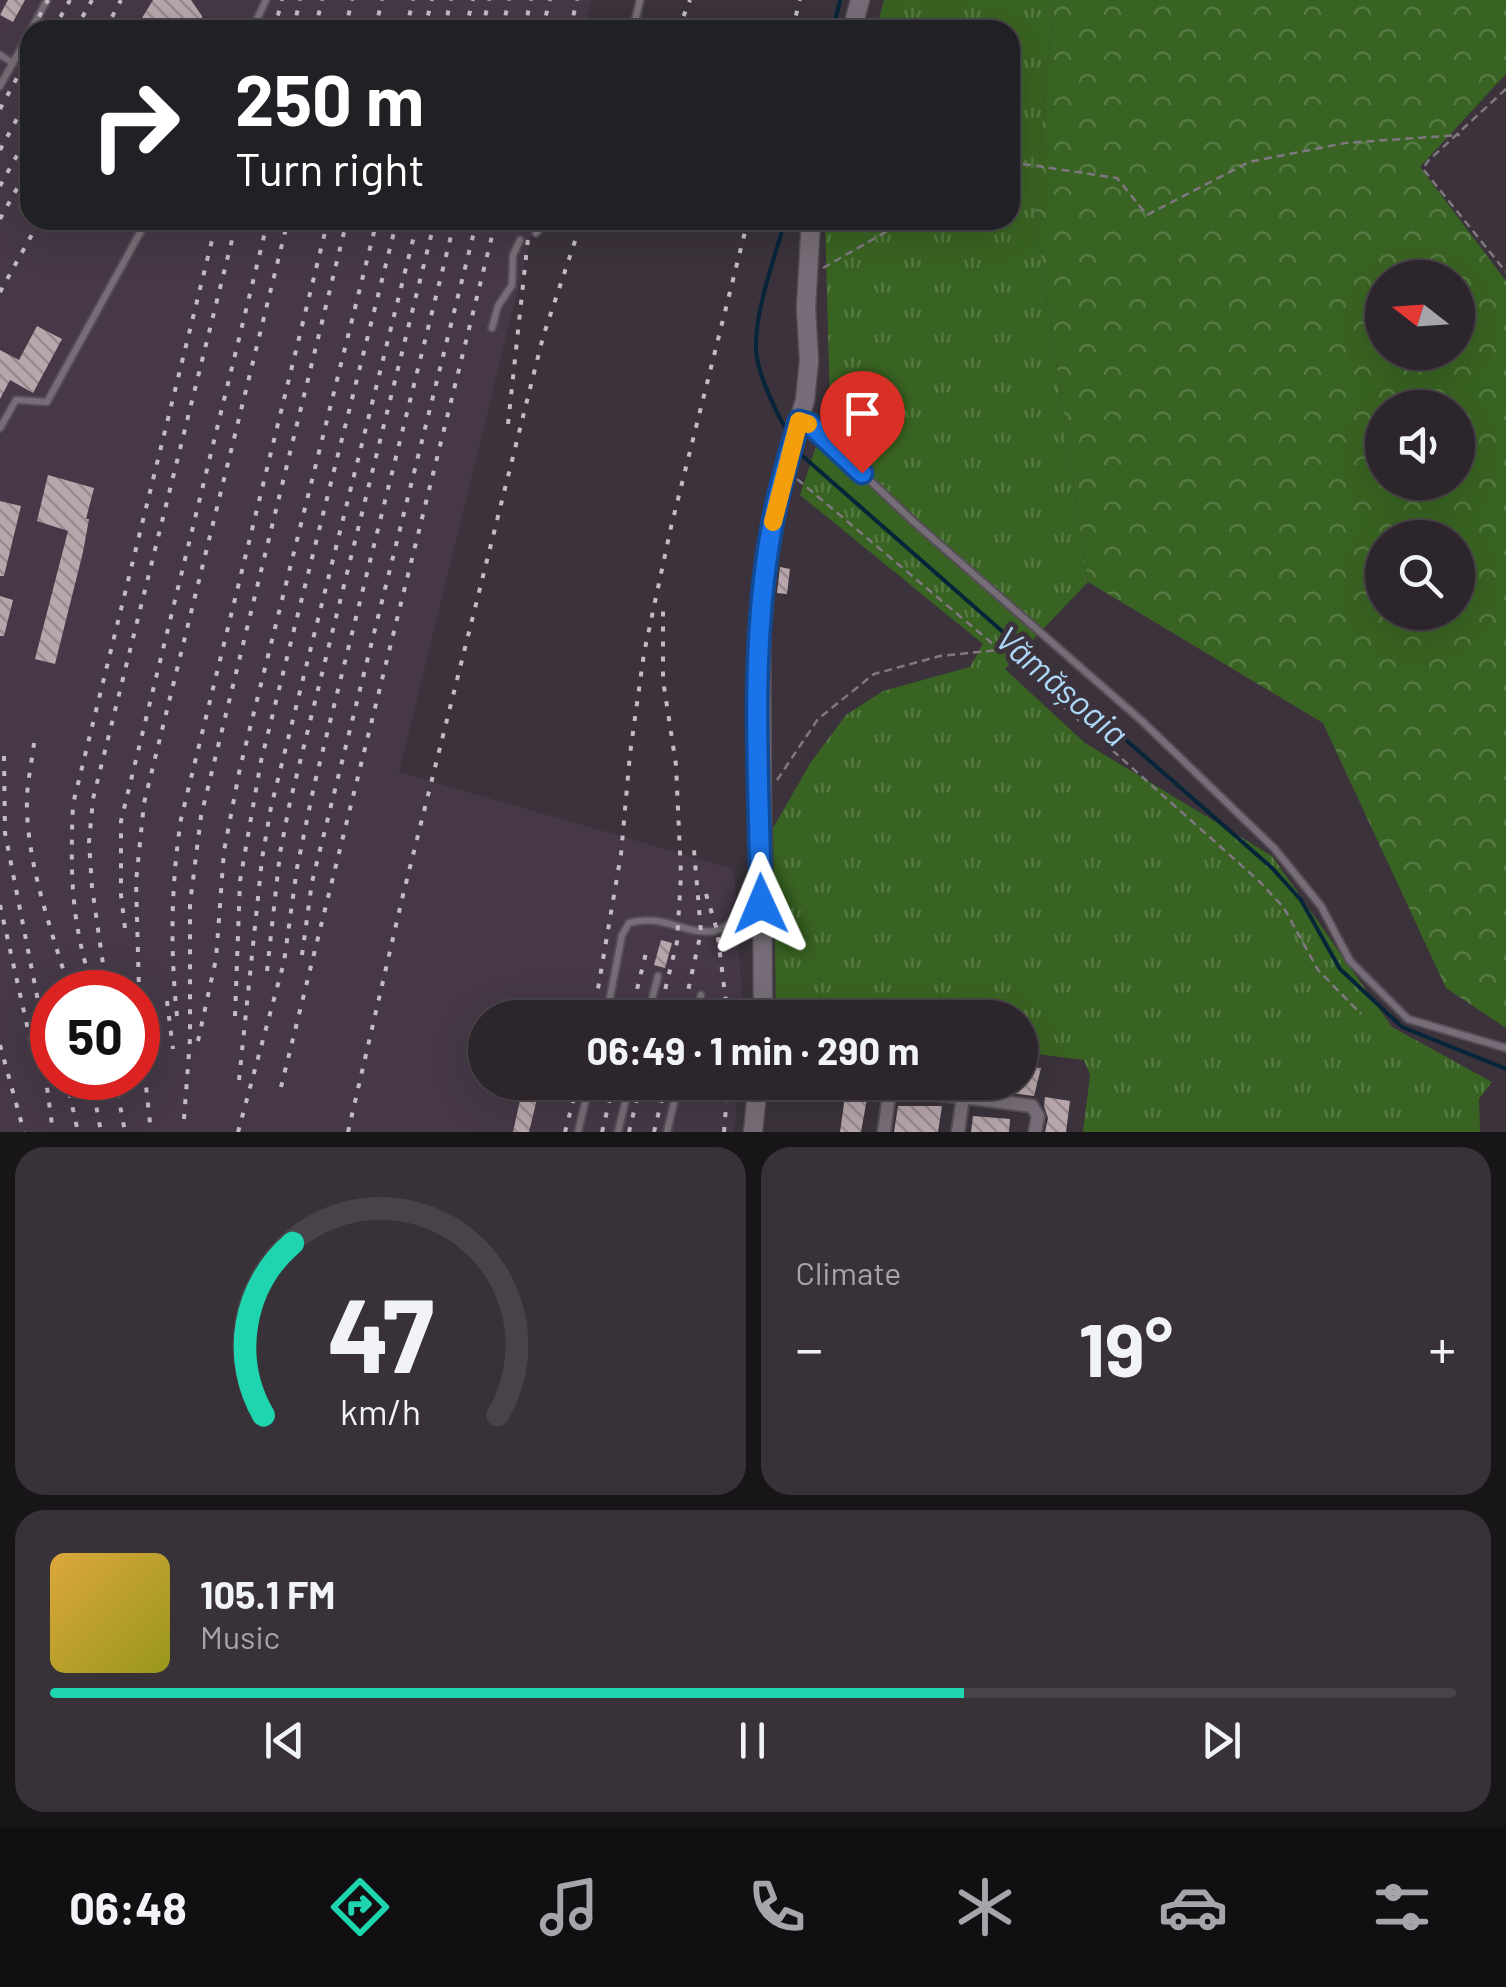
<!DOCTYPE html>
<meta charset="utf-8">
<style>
:root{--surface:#2c262c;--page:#383238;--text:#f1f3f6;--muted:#a6a5a9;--line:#484348;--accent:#1fd5b0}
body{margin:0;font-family:Barlow,sans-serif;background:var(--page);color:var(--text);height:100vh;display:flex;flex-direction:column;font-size:38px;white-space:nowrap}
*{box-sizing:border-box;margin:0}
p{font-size:32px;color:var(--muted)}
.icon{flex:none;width:55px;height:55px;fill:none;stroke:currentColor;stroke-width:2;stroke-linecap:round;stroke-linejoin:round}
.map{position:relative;height:1132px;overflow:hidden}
.side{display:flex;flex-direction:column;gap:15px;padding:15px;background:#181518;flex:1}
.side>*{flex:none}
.hud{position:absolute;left:20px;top:20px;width:1000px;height:210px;border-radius:30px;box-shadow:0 10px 40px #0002,0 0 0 2px var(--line);background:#202124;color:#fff;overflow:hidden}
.needle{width:65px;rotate:287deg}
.tools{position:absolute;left:1365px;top:260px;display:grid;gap:20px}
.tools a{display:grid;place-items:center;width:110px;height:110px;border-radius:50%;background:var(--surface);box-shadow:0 10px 40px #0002,0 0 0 2px var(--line);font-size:50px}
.speed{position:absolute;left:30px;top:970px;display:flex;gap:20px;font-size:50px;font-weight:700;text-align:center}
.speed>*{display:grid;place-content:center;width:130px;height:130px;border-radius:50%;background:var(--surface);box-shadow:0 10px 40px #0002,0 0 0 2px var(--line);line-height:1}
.speed .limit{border:15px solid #d22;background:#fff;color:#111}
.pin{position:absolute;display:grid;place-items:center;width:85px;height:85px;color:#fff;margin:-102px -42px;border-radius:50% 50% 50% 0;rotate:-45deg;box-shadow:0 0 10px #0007}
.pin .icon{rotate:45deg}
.me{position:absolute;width:110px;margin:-55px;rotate:359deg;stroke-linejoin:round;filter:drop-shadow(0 0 8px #0008)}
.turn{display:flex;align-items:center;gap:35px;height:210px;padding:0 50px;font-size:45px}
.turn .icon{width:130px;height:130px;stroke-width:2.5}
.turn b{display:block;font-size:70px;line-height:85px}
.big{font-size:75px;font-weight:700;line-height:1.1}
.side .widget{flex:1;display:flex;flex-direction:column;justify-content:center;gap:15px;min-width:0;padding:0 35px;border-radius:30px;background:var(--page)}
.side .dial{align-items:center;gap:0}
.dial svg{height:260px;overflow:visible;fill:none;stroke:var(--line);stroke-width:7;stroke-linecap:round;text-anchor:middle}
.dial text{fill:var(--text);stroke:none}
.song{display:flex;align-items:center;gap:30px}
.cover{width:120px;height:120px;border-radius:15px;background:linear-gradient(135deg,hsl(40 70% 55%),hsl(60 70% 35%))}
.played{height:10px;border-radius:5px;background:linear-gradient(90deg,var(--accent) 65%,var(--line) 65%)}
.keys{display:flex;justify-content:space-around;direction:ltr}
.heat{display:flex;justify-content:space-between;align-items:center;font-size:55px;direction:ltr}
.side .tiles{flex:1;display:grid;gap:15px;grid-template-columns:1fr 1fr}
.widget:last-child{grid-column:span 2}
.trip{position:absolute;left:468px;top:1000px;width:570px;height:100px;border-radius:50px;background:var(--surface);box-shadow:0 10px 40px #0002,0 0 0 2px var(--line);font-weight:700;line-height:100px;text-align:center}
.menu{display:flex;height:160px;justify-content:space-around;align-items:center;background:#120f12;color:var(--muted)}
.menu .icon{width:70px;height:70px}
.menu .selected{color:var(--accent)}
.menu b{font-size:45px;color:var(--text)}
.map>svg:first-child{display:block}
.built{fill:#463847;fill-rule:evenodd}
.grass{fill:url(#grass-tufts)}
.forest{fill:url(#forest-crowns);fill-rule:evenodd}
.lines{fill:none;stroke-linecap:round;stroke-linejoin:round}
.stream{stroke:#062539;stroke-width:4}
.building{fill:url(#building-back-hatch)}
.service-casing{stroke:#554e56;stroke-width:10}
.minor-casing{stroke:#554e56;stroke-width:16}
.secondary-casing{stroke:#554e56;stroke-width:21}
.path{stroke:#807880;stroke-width:2.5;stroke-dasharray:8 5;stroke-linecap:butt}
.service{stroke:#776d78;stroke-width:6}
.minor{stroke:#776d78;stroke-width:12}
.secondary{stroke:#776d78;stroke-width:18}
.rail{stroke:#c3bcc4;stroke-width:4;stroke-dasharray:5 10;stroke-linecap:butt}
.route-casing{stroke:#114b97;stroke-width:25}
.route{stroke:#1a73e8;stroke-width:18}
.slow{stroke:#f59e0b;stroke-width:18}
.labels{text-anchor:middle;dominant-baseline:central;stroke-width:10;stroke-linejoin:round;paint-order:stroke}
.water-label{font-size:35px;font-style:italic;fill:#acd7f6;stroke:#3b323b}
</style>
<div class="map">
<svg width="1506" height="1132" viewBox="0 0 1506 1132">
<defs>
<pattern id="grass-tufts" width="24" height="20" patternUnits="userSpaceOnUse" patternTransform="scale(2.5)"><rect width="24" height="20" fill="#396322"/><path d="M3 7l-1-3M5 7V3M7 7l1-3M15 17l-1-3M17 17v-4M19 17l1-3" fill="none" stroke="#567a43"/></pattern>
<pattern id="forest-crowns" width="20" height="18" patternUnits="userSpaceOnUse" patternTransform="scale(2.5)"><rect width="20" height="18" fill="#396322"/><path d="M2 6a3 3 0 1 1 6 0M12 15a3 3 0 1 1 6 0" fill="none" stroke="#567a43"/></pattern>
<pattern id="building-back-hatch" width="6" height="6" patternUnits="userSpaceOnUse" patternTransform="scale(2.5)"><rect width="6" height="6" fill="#b7a6ab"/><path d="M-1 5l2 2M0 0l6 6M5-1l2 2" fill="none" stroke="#968a8e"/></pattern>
</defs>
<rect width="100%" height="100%" fill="#3b323b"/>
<path class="built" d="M 0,0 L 592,0 L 583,30 L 30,30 L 30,220 L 535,220 L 399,772 L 734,869 L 743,1017 L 485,1018 L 485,1082 L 739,1083 L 734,1132 L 0,1132 ZM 52,992 L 138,992 L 138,1078 L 52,1078 Z"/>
<path class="grass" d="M 884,0 L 1054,0 L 1034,210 L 1088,582 L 1005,669 L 1085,743 L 1272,856 L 1392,1027 L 1492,1082 L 1479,1099 L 1480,1132 L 1083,1132 L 1090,1075 L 1084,1060 L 1020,1052 L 1020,1018 L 776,1017 L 773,828 L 811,762 L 846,715 L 883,691 L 970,667 L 983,644 L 800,495 L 830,404 L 825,220 L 1010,220 L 1010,30 L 876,30 Z"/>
<path class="forest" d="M 1054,0 L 1506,0 L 1506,74 L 1420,167 L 1506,281 L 1506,1028 L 1446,988 L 1323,723 L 1088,582 L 1034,210 ZM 1382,278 L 1458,278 L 1458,352 L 1382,352 ZM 1382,408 L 1458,408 L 1458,482 L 1382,482 ZM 1382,538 L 1458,538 L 1458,612 L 1382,612 Z"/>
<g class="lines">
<g class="stream">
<path d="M 833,30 L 840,0"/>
<path d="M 785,220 C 775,258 755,309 756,348 C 756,372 777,414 789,435"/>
<path d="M 798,452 L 1272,868 L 1301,900 L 1340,969 L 1402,1027 L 1506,1069"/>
</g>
</g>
<g class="building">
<path d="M 8,0 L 25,0 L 13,22 L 0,15 Z"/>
<path d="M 153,0 L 191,0 L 202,16 L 202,30 L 142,30 L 142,18 Z"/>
<path d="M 37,326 L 62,339 L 33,393 L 10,380 L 0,399 L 0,350 L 19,360 Z"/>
<path d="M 48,475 L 94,488 L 86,519 L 89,519 L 83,552 L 55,664 L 35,659 L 68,531 L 37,521 Z"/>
<path d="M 0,501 L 21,506 L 4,576 L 0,576 Z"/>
<path d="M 780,567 L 790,569 L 787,594 L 777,593 Z"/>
<path d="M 0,596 L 13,600 L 4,636 L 0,636 Z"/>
<path d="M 661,940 L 672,943 L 665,968 L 654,965 Z"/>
<path d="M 1020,1066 L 1041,1068 L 1034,1096 L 968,1088 L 968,1082 L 1020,1082 Z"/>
<path d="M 524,1082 L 541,1082 L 529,1132 L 513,1132 Z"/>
<path d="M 847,1082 L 870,1082 L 861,1132 L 840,1132 Z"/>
<path d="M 1045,1097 L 1070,1101 L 1066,1132 L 1045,1132 L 1048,1118 L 1044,1106 Z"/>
<path d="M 898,1106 L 942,1106 L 938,1132 L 894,1132 Z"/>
<path d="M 973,1116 L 1010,1119 L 1009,1132 L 971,1132 Z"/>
</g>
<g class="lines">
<defs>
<g id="service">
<path d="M 31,30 L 47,0"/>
<path d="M 252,30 L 266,0"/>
<path d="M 633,30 L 640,0"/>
<path d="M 0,55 L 13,63"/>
<path d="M 0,86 L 30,32"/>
<path d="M 536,233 L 546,220"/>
<path d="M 492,328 L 498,306 L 512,285 L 513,255 L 520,240"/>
<path d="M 801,422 L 810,424 L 914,522 L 1142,721 L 1274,848 L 1321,906 L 1350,961 L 1408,1019 L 1506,1048"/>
<path d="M 0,428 L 16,400 L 47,402 L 147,220"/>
<path d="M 606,1018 L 622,935 L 629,923 C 663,913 683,935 714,931 C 733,928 739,905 759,904"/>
<path d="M 647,1018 L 658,976"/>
<path d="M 695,1018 L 701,995"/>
<path d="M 578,1132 L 590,1082"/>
<path d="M 618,1132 L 630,1082"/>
<path d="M 667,1132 L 679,1082"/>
</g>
<g id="minor">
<path d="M 884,1132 L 889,1095 L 900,1090 L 963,1097"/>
<path d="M 958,1132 L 963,1097 L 1032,1106 L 1038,1116 L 1035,1132"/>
</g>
<g id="secondary">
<path d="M 852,30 L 860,0"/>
<path d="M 763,1018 L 761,627 L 771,529 L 785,468 L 805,400 L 809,361 L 806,308 L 811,220"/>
<path d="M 753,1132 L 758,1082"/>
</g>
</defs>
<use href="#service" class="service-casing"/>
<use href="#minor" class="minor-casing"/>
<use href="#secondary" class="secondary-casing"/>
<g class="path">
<path d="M 1506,89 L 1428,161 L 1423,169 L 1506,272"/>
<path d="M 1010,162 L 1117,178 L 1147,215 L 1249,162 L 1345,143 L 1460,135"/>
<path d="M 823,268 L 896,226 L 900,220"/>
<path d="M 797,479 L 1000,650 L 1260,882 L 1284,908 L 1318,970 L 1361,1014"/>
<path d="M 777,780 L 818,719 L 874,674 L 940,656 L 998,650"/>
</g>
<use href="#service" class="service"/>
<use href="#minor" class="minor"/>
<use href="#secondary" class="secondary"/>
<g class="rail">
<path d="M 32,30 L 48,0"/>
<path d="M 53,30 L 70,0"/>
<path d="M 75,30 L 92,0"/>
<path d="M 105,30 L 121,0"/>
<path d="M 274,30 L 282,0"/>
<path d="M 293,30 L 300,0"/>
<path d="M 315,30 L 322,0"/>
<path d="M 345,30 L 352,0"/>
<path d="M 375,30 L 382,0"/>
<path d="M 406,30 L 413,0"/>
<path d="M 424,30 L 432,0"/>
<path d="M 444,30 L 451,0"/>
<path d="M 465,30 L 473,0"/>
<path d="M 482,30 L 489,0"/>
<path d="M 502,30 L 509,0"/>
<path d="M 524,30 L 531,0"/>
<path d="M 542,30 L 550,0"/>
<path d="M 570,30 L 577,0"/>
<path d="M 678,30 L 690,0"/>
<path d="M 792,30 L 800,0"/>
<path d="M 0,109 L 30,54"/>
<path d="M 0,150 L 30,95"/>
<path d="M 0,186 L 30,132"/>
<path d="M 0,219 L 30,165"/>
<path d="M 0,292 L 40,220"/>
<path d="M 508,424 L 530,220"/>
<path d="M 34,743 C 32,760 28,779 27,796 C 25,861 52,931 70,992"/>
<path d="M 4,756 L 5,833 L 52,1072"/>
<path d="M 706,894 L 717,930 L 728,1018"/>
<path d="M 0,905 L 33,1052"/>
<path d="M 125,928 L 121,895 L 121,821 L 268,220"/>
<path d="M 302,955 L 312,882 L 477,220"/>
<path d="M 267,971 L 280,853 L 290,802 L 435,220"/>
<path d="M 94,992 C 71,923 70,876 73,804 L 217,220"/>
<path d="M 107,992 L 92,887 L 89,842 L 93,799 L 237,220"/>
<path d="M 167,1001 L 173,1049"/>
<path d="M 138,1013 L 151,1132"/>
<path d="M 177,1016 C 170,949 171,885 181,819 L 328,220"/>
<path d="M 235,1016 L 240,881 L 261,761 L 397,220"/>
<path d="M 593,1018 L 621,854 L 630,754 L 644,653 L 671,527 L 748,220"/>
<path d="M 630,1018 L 646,953"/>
<path d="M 658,1018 L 677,942 L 681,875 L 676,765 L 663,680 L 663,606"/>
<path d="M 682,1018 L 701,932 L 694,850"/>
<path d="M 140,1027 L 136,882 L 144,803 L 288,220"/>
<path d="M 198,1041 L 216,959 L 224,851 L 240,768 L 377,220"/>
<path d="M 0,1045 L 24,1132"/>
<path d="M 43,1058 L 53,1132"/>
<path d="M 66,1078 L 78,1132"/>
<path d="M 91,1078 L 101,1132"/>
<path d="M 115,1078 L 125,1132"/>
<path d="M 239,1080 L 262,859 L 271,807 L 418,220"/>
<path d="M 281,1087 L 496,220"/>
<path d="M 184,1119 L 190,1039 L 190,904 L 201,816 L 347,220"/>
<path d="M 238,1132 L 284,962 L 297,868 L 314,786 L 455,220"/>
<path d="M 348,1132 L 403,895 L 543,337 L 582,220"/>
<path d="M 565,1132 L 578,1082"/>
<path d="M 602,1132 L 614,1082"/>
<path d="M 629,1132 L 641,1082"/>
<path d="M 654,1132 L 666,1082"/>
<path d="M 724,1132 L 728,1082"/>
</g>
</g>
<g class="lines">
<defs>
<path id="route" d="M 761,904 C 759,779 749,649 772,526 C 778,490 789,456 799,421 L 810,424 L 862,473"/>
</defs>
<use href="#route" class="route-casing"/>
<use href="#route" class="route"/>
<path class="slow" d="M 773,522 L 799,421 L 808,424"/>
</g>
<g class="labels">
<g class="water-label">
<text transform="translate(1063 685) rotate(41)">Vămășoaia</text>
</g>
</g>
</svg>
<div class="tools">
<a><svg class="needle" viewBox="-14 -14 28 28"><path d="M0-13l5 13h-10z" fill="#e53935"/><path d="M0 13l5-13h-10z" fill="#a6a5a9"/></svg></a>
<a><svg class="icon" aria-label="sound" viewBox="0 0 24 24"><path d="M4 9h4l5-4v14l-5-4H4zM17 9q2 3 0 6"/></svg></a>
<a><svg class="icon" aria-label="search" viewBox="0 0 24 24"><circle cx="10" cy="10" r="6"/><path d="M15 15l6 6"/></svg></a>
</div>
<div class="speed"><div class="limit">50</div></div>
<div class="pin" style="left:862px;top:473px;background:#d93025"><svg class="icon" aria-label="arrive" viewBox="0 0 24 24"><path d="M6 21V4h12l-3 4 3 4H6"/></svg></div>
<svg class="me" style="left:761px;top:904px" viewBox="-20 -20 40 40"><path d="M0-17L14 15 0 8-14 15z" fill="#1a73e8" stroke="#fff" stroke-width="4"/></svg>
<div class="trip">06:49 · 1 min · 290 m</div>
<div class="hud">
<div class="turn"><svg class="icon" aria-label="right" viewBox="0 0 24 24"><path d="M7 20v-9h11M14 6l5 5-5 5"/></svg><div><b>250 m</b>Turn right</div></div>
</div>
</div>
<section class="side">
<div class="tiles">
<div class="widget dial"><svg viewBox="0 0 100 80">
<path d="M14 69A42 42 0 1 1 86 69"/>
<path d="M14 69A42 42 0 0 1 23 16" stroke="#1fd5b0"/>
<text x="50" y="56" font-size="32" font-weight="700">47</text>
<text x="50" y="72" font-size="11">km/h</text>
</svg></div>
<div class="widget"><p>Climate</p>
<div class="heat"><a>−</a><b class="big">19°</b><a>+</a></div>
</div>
<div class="widget">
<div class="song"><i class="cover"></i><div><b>105.1 FM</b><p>Music</p></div></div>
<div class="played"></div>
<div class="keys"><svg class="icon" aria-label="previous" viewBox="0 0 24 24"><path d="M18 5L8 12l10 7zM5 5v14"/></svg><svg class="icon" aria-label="pause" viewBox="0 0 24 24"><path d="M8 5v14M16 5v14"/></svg><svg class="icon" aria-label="next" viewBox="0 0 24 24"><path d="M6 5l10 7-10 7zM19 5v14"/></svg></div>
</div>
</div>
</section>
<nav class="menu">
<b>06:48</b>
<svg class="icon selected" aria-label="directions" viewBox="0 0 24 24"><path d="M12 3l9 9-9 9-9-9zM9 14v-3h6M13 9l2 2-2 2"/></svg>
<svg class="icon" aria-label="music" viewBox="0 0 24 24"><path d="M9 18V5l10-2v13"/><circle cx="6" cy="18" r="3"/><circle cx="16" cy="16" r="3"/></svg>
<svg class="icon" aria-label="phone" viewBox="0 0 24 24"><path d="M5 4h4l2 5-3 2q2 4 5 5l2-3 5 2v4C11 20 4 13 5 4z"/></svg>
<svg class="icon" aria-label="climate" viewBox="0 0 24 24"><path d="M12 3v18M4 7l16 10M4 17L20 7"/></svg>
<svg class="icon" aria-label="car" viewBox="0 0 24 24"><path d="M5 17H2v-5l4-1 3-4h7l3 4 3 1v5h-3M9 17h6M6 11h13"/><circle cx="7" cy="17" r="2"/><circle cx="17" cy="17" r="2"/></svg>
<svg class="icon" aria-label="filters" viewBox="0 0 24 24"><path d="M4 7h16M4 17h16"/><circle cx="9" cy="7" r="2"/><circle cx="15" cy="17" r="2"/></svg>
</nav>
